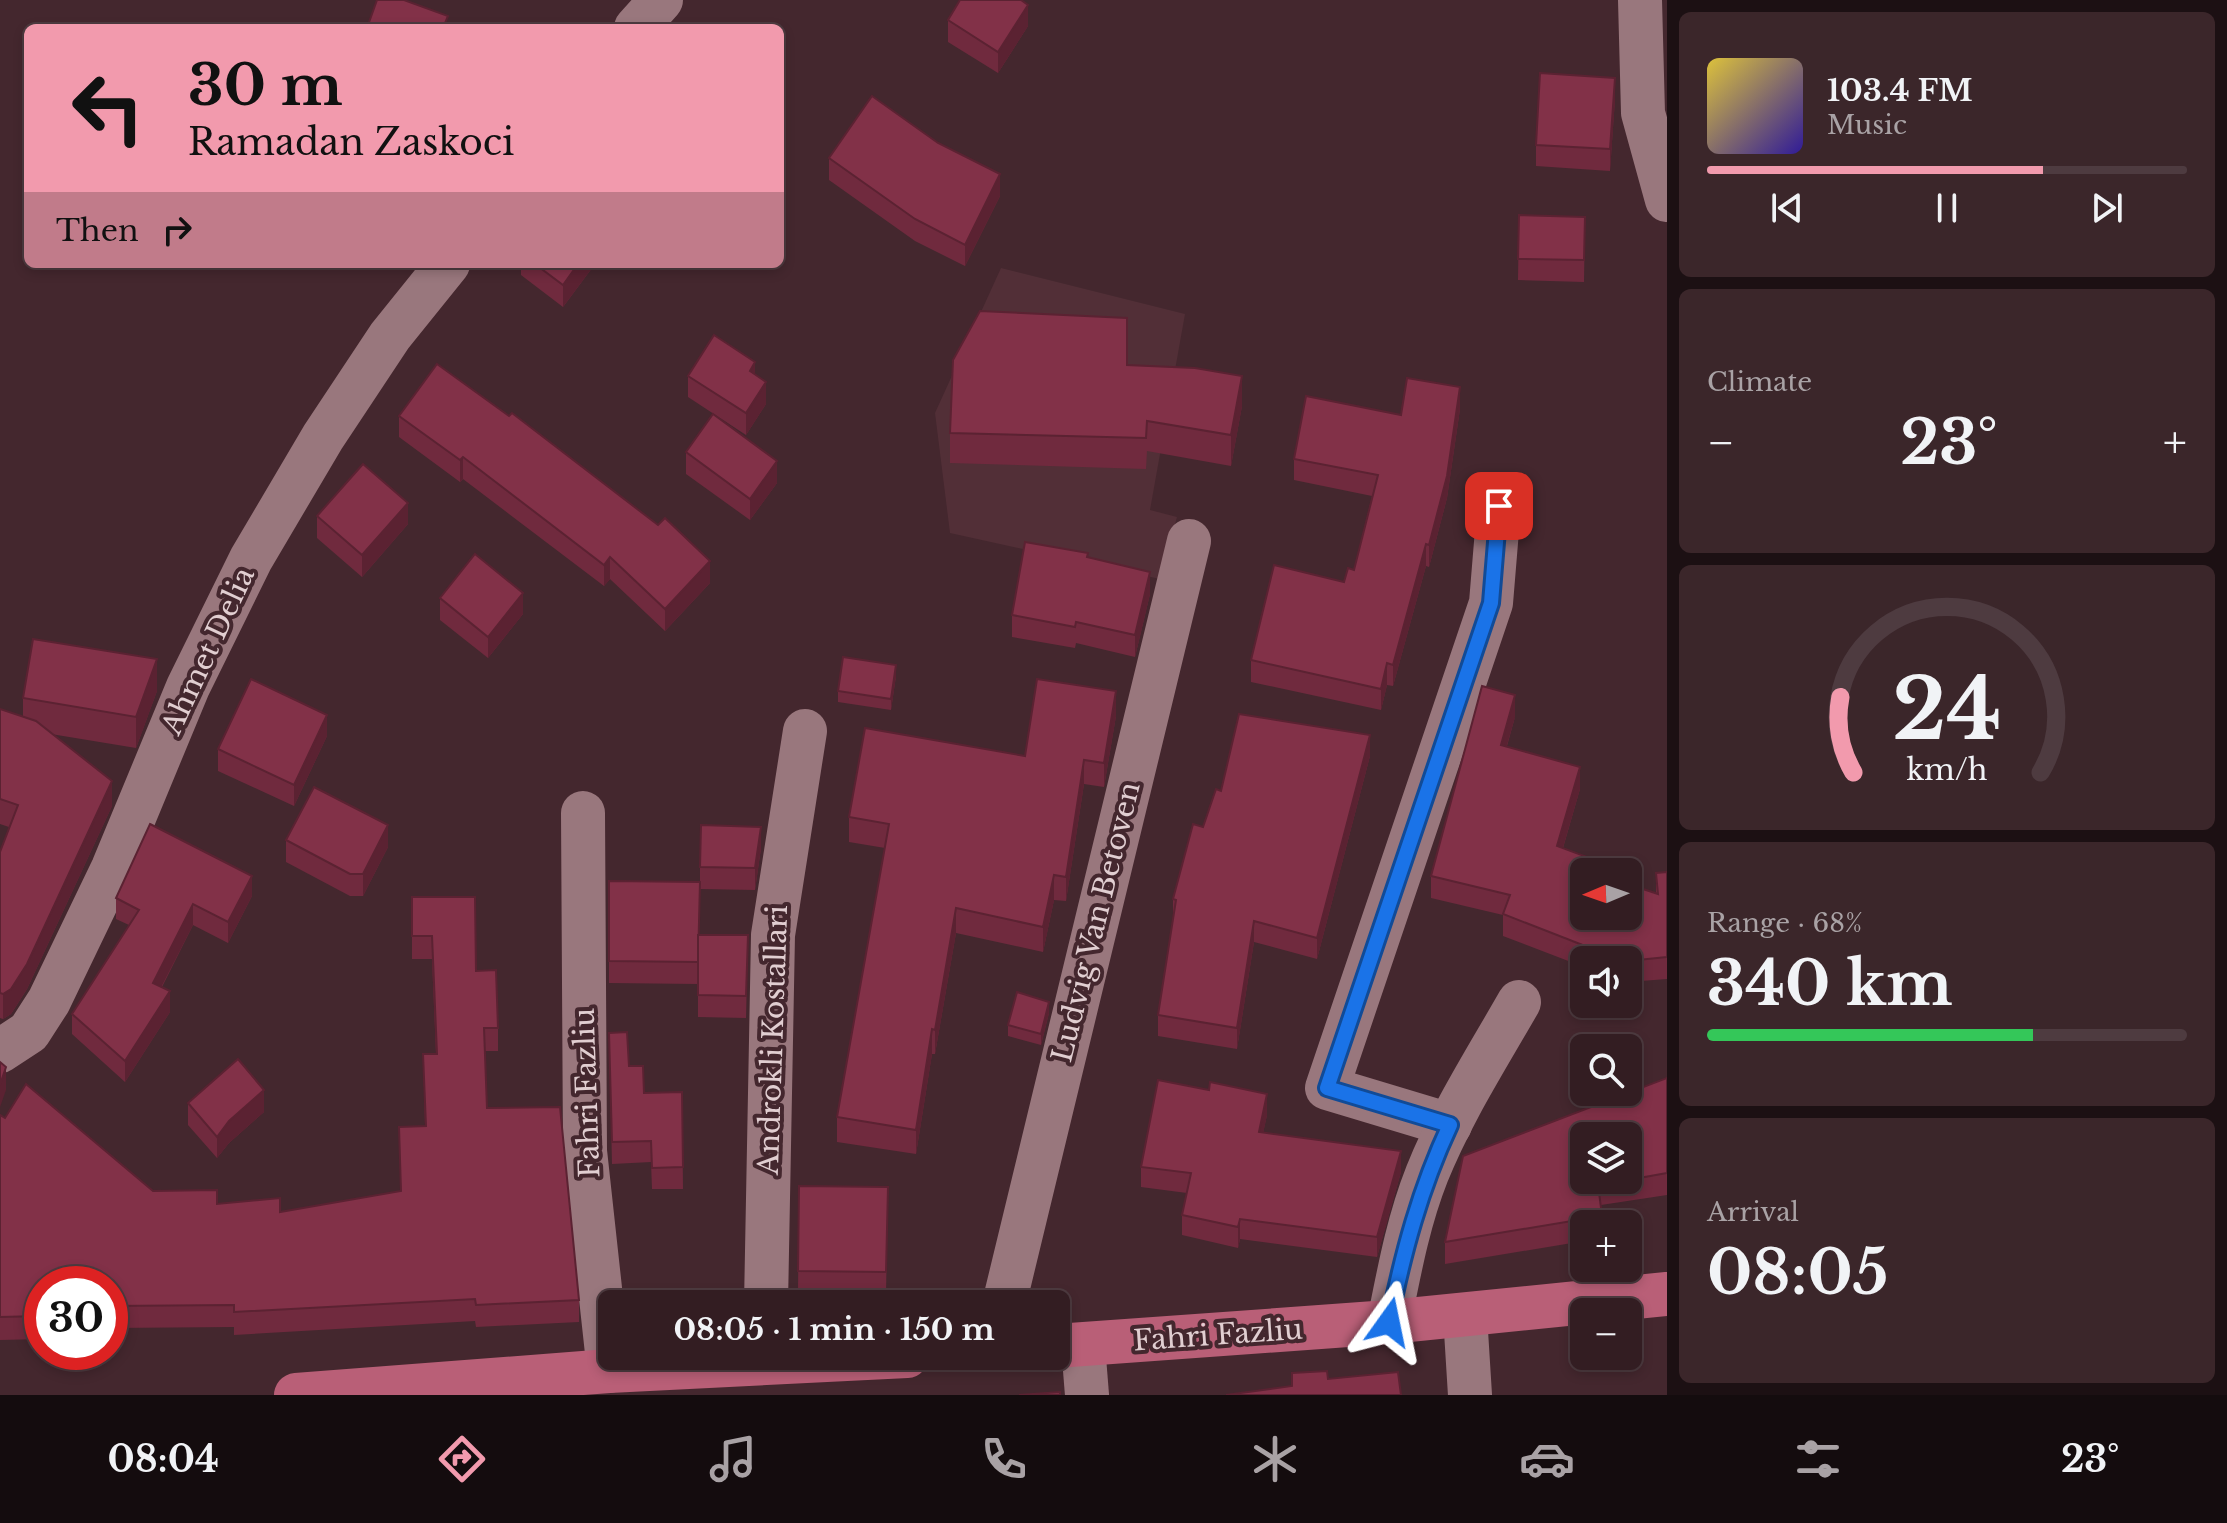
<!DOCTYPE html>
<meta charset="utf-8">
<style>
:root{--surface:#331d22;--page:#3b262a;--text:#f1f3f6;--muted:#a9a2a5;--line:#4e3b40;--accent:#f29aad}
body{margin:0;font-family:"Libre Baskerville",serif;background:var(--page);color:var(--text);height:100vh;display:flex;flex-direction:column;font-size:30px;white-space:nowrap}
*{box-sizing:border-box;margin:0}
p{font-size:26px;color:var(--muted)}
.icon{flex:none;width:44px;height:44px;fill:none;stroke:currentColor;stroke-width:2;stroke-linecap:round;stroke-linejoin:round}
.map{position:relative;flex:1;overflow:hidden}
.panel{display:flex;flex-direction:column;gap:12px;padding:12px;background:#1c1013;width:560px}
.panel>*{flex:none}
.guide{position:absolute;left:24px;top:24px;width:760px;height:244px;border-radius:12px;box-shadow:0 4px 12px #0003,0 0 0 2px var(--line);background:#f29aad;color:#111;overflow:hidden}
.needle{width:52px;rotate:268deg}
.fabs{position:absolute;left:1570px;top:858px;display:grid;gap:16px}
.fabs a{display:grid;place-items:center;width:72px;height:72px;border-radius:12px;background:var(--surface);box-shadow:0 4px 12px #0003,0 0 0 2px var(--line);font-size:40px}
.speed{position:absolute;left:24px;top:1266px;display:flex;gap:16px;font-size:40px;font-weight:700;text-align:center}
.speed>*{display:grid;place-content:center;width:104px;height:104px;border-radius:50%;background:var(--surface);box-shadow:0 4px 12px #0003,0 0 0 2px var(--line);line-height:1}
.speed .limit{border:12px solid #d22;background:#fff;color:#111}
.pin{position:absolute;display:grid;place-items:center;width:68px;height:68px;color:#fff;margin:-34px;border-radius:16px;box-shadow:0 4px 12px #0006}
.me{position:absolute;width:88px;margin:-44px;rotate:12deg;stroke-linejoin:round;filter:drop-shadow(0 0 6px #0008)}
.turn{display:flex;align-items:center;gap:28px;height:168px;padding:0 32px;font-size:36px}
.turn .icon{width:104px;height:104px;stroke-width:2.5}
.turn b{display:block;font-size:56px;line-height:68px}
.then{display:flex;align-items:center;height:76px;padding:0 32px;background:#0003;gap:16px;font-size:30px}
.big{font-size:60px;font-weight:700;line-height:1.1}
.panel .card{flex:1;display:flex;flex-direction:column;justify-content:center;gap:12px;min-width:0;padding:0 28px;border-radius:12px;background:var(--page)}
.panel .dial{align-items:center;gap:0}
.dial svg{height:208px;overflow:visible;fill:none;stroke:var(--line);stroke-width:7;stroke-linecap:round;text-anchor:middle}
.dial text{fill:var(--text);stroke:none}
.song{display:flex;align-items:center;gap:24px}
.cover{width:96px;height:96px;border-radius:12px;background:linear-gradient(135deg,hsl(50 70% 55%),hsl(250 70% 35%))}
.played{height:8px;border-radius:4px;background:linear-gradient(90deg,var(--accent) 70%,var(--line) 70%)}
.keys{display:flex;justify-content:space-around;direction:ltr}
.heat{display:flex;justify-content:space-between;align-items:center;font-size:44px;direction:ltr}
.charge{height:12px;border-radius:6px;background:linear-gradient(90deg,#34c759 68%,var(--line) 0)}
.trip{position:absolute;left:598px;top:1290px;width:472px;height:80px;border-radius:12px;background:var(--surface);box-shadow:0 4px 12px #0003,0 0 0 2px var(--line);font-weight:700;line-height:80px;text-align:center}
.tab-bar{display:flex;height:128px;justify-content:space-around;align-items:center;background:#140c0e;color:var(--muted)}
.tab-bar .icon{width:56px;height:56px}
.tab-bar .current{color:var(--accent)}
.tab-bar b{font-size:36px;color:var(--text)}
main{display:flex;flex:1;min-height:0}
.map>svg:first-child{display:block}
.built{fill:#522f37}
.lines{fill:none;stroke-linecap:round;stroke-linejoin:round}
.minor{stroke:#99777d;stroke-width:44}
.primary{stroke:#b95f77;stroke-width:44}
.wall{fill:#702a3e}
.shaded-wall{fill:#5b2232}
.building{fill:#823148;stroke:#5b2232;stroke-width:2}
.route-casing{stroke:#114b97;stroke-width:20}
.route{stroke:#1a73e8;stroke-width:14}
.labels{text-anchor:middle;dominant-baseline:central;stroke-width:8;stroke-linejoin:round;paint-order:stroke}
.street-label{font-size:28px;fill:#e1ced1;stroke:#44272e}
</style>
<main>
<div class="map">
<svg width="1667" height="1395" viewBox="0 0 1667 1395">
<rect width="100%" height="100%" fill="#44272e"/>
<path class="built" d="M 1001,268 L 1185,314 L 1150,510 L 1177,517 L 1160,579 L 950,533 L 935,413 Z"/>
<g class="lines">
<g class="minor">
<path d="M 1640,0 L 1643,113 L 1667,200"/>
<path d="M 636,28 L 661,0"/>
<path d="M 583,813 L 585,1151 L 609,1371"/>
<path d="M 0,1051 L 29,1032 L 49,1001 L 113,868 L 188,687 L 251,559 L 323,437 L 390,336 L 448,264"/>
<path d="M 1450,1125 L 1327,1088 L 1491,603 L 1499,506"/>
<path d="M 766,1304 L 773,935 L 805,731"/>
<path d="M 1004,1304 L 1189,541"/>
<path d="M 1465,1315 L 1470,1395"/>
<path d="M 1389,1322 C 1399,1272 1408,1222 1427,1174 C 1451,1114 1487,1058 1519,1002"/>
<path d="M 1083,1345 L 1087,1395"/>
</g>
<g class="primary">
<path d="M 1056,1346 L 1389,1322 L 1667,1294"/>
<path d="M 296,1395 L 609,1371 L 907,1356"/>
</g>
</g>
<g class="wall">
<path d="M 948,20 L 1028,26 L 998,73 L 948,42 Z"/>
<path d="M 1615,99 L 1610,171 L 1536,166 L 1536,145 Z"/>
<path d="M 829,158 L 1000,196 L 965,266 L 915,241 L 829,180 Z"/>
<path d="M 1519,215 L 1585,217 L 1584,282 L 1518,280 Z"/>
<path d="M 521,264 L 595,264 L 563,307 L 521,275 Z"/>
<path d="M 1127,365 L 1242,406 L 1231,466 L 1147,451 L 1146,469 L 950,463 L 950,433 Z"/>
<path d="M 755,375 L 766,404 L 746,435 L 688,397 L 688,376 Z"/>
<path d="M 1460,409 L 1447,498 L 1429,567 L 1426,566 L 1393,686 L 1387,685 L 1381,710 L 1251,682 L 1251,660 L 1344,582 L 1354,570 L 1372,496 L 1294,480 L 1294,459 Z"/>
<path d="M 399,416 L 710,583 L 665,631 L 610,579 L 604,586 L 463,479 L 460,482 L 399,437 Z"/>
<path d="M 686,452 L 777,483 L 750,520 L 686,474 Z"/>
<path d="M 317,516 L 408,524 L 362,577 L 317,538 Z"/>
<path d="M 1088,557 L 1150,594 L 1135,657 L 1076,643 L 1075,648 L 1012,637 L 1012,615 Z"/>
<path d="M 440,598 L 523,614 L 488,658 L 440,620 Z"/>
<path d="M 896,676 L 891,710 L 838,702 L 838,691 Z"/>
<path d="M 157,691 L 136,748 L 51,734 L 112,806 L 27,989 L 11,1014 L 3,1019 L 0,1018 L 0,852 L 9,827 L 0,824 L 0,709 L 23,717 L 23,698 Z"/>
<path d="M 1116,716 L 1104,787 L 1084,784 L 1066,901 L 1054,900 L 1043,952 L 956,933 L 935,1054 L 932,1054 L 916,1154 L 837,1142 L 837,1117 L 885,848 L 849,842 L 849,817 L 1025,756 Z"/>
<path d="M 1515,717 L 1507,746 L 1580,789 L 1563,848 L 1587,872 L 1584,916 L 1656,893 L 1656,873 L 1667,872 L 1667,979 L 1628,982 L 1628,960 L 1584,960 L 1584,967 L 1503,936 L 1503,915 L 1431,898 L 1431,876 Z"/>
<path d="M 327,736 L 294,806 L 218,771 L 218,749 Z"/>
<path d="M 1370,756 L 1317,959 L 1254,942 L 1237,1049 L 1158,1036 L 1158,1015 L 1173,919 L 1173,899 L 1203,827 L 1221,791 Z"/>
<path d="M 286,840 L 388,847 L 363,896 L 350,896 L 286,862 Z"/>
<path d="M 761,848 L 755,890 L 700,889 L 700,867 Z"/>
<path d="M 609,881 L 699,935 L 748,935 L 746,1018 L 698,1017 L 698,968 L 698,984 L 609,983 Z"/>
<path d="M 252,896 L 228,943 L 193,925 L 162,987 L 170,1012 L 125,1082 L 72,1034 L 72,1014 L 129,925 L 116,919 L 116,898 Z"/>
<path d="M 412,897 L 476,971 L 498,1028 L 498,1051 L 485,1051 L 487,1108 L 579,1300 L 579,1322 L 476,1327 L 475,1321 L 234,1335 L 234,1327 L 110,1328 L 110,1284 L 42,1284 L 42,1339 L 0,1340 L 0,1115 L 153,1191 L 217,1204 L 280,1212 L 401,1191 L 399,1127 L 425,1126 L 423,1054 L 436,1054 L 432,959 L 412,959 Z"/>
<path d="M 1049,1013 L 1041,1045 L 1008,1036 L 1008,1025 Z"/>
<path d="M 609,1033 L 644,1093 L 682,1092 L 683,1189 L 652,1189 L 651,1162 L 612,1164 Z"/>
<path d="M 1667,1078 L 1667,1195 L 1601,1205 L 1602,1224 L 1584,1224 L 1584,1241 L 1445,1264 L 1445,1242 Z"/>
<path d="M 188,1103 L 264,1112 L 229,1143 L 217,1158 L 188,1125 Z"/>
<path d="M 1267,1115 L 1263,1133 L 1401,1172 L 1377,1257 L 1240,1239 L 1238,1248 L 1182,1235 L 1182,1215 L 1187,1193 L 1141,1187 L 1141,1167 Z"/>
<path d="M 799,1186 L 888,1187 L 886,1294 L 798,1293 Z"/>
</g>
<g class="shaded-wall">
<path d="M 1028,5 L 1028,26 L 998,73 L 998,52 Z"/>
<path d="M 1615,78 L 1615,99 L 1610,171 L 1610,149 Z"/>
<path d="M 1000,174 L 1000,196 L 965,266 L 965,245 Z"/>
<path d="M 578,264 L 595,264 L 563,307 L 563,285 Z"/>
<path d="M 755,362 L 755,383 L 750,371 Z"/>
<path d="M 1242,376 L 1242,406 L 1231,466 L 1231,435 Z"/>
<path d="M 766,382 L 766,404 L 746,435 L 746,413 Z"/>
<path d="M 1460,387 L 1460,409 L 1447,498 L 1429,567 L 1429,545 Z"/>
<path d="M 463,457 L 463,479 L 460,482 L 460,460 Z"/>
<path d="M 777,461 L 777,483 L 750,520 L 750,499 Z"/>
<path d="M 408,503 L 408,524 L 362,577 L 362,555 Z"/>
<path d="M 1426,544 L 1426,566 L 1393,686 L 1393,665 Z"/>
<path d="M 610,557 L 610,579 L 604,586 L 604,565 Z"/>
<path d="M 710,561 L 710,583 L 665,631 L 665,609 Z"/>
<path d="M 1150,572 L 1150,594 L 1135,657 L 1135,635 Z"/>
<path d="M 523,593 L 523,614 L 488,658 L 488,637 Z"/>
<path d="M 157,659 L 157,691 L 136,748 L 136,717 Z"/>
<path d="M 1387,663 L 1387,685 L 1381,710 L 1381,689 Z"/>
<path d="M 896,665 L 896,676 L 891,710 L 891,699 Z"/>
<path d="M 1116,691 L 1116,716 L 1104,787 L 1104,763 Z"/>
<path d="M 1515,695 L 1515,717 L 1501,766 L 1501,745 Z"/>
<path d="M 327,715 L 327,736 L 294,806 L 294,785 Z"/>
<path d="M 1370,735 L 1370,756 L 1317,959 L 1317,938 Z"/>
<path d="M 1084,760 L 1084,784 L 1066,901 L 1066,877 Z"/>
<path d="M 1580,767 L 1580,789 L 1557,868 L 1557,846 Z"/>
<path d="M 112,781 L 112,806 L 27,989 L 11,1014 L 3,1019 L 3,994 Z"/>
<path d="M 388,825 L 388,847 L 363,896 L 363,874 Z"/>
<path d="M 761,827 L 761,848 L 755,890 L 755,868 Z"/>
<path d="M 1587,857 L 1587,872 L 1584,872 L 1584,887 L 1579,880 Z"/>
<path d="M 1054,875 L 1054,900 L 1043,952 L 1043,927 Z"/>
<path d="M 252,876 L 252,896 L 228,943 L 228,922 Z"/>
<path d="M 193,904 L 193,925 L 153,1003 L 153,983 Z"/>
<path d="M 956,908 L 956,933 L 935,1054 L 935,1030 Z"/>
<path d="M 1254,921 L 1254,942 L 1237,1049 L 1237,1028 Z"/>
<path d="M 170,991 L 170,1012 L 125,1082 L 125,1061 Z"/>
<path d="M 1049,1002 L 1049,1013 L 1041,1045 L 1041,1034 Z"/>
<path d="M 932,1029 L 932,1054 L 916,1154 L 916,1130 Z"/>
<path d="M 6,1067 L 6,1090 L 0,1107 L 0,1085 Z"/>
<path d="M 264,1090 L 264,1112 L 229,1143 L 217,1158 L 217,1137 L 229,1121 Z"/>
<path d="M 1267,1094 L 1267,1115 L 1259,1153 L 1259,1132 Z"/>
<path d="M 1401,1151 L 1401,1172 L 1377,1257 L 1377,1237 Z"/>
<path d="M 1240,1219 L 1240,1239 L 1238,1248 L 1238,1227 Z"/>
</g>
<g class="building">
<path d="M 377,0 L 404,0 L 448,16 L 443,28 L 367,28 Z"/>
<path d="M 960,0 L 1021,0 L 1028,5 L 998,52 L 948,20 Z"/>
<path d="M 1540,73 L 1615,78 L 1610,149 L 1536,145 Z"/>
<path d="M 872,96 L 938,143 L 1000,174 L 965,245 L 915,219 L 829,158 Z"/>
<path d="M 1519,215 L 1585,217 L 1584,260 L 1518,259 Z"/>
<path d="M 535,264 L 578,264 L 563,285 Z"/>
<path d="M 980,311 L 1127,318 L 1127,365 L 1195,368 L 1242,376 L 1231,435 L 1147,421 L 1146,438 L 950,433 L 953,360 Z"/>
<path d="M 714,335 L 755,362 L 750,371 L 766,382 L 746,413 L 688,376 Z"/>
<path d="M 437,364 L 509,416 L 512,413 L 658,525 L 665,518 L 710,561 L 665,609 L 610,557 L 604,565 L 463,457 L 460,460 L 399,416 Z"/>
<path d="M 1407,378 L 1460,387 L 1447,476 L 1429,545 L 1426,544 L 1393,665 L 1387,663 L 1381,689 L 1251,660 L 1274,565 L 1344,582 L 1348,568 L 1354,570 L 1378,475 L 1294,459 L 1306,396 L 1401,415 Z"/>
<path d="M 713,414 L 777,461 L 750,499 L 686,452 Z"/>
<path d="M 363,464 L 408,503 L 362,555 L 317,516 Z"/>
<path d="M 1025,542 L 1088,553 L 1087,557 L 1150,572 L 1135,635 L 1076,622 L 1075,627 L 1012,615 Z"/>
<path d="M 475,554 L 523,593 L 488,637 L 440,598 Z"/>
<path d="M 33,639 L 157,659 L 136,717 L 23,698 Z"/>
<path d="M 843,657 L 896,665 L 891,699 L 838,691 Z"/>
<path d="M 251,679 L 327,715 L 294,785 L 218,749 Z"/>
<path d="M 1037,679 L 1116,691 L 1104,763 L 1084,760 L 1066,877 L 1054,875 L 1043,927 L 956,908 L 935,1030 L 932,1029 L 916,1130 L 837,1117 L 889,824 L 849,817 L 865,728 L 1025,756 Z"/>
<path d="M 1482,686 L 1515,695 L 1501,745 L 1580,767 L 1557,846 L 1587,857 L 1579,880 L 1584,879 L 1584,916 L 1628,916 L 1628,884 L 1658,894 L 1656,873 L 1667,872 L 1667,957 L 1628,961 L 1621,960 L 1503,914 L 1510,895 L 1431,876 Z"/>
<path d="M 0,709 L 36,721 L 112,781 L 27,964 L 11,989 L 3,994 L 0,993 L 0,852 L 18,805 L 0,799 Z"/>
<path d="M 1239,714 L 1370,735 L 1317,938 L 1254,921 L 1237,1028 L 1158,1015 L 1176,900 L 1173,899 L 1193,824 L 1203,827 L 1216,789 L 1221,791 Z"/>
<path d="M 314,787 L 388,825 L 363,874 L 350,874 L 286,840 Z"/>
<path d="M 150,824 L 252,876 L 228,922 L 193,904 L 153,983 L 170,991 L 125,1061 L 72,1014 L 139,910 L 116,898 Z"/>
<path d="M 701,825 L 761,827 L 755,868 L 700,867 Z"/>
<path d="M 609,881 L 700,882 L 698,962 L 609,961 Z"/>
<path d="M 412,897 L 475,897 L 476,971 L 496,970 L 498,1028 L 484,1028 L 487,1108 L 560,1107 L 579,1300 L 476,1305 L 475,1299 L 234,1312 L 234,1305 L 110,1306 L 110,1284 L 42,1284 L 42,1316 L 0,1317 L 0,1115 L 5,1118 L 26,1084 L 153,1191 L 217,1190 L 217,1204 L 280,1198 L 280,1212 L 401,1191 L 399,1127 L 426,1126 L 423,1054 L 437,1054 L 432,936 L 412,936 Z"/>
<path d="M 698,935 L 748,935 L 746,996 L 698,995 Z"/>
<path d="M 1017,992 L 1049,1002 L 1041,1034 L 1008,1025 Z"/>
<path d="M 627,1032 L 629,1066 L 643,1066 L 644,1093 L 682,1092 L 683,1167 L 652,1168 L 651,1141 L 612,1142 L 609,1033 Z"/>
<path d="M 238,1059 L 264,1090 L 229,1121 L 217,1137 L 188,1103 Z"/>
<path d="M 0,1062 L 6,1067 L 0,1085 Z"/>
<path d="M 1667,1078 L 1667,1173 L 1628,1180 L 1628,1136 L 1584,1136 L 1584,1180 L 1625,1180 L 1598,1184 L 1602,1216 L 1445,1242 L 1463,1156 Z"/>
<path d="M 1158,1080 L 1209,1090 L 1210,1082 L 1267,1094 L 1259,1132 L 1401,1151 L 1377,1237 L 1240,1219 L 1238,1227 L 1182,1215 L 1191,1173 L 1141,1167 Z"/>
<path d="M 799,1186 L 888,1187 L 886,1272 L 798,1271 Z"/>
<path d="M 1327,1371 L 1328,1379 L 1398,1372 L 1401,1395 L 1226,1395 L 1292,1386 L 1292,1373 Z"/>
<path d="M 1060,1392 L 1060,1395 L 1019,1395 Z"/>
</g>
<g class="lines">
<defs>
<path id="route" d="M 1389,1322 C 1403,1253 1420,1189 1450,1125 L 1327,1088 L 1491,603 L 1499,506"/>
</defs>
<use href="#route" class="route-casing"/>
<use href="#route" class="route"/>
</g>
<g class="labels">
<g class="street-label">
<text transform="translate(208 651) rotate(-65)">Ahmet Delia</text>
<text transform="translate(1096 922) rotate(-76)">Ludvig Van Betoven</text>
<text transform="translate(773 1040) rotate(-88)">Androkli Kostallari</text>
<text transform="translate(587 1093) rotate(-92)">Fahri Fazliu</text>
<text transform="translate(1218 1335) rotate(-4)">Fahri Fazliu</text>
</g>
</g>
</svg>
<div class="fabs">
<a><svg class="needle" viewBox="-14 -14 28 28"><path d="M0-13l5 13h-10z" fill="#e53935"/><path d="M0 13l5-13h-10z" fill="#a9a2a5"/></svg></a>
<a><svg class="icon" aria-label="sound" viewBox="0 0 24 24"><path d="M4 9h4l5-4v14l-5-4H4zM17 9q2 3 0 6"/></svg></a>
<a><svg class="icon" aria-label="search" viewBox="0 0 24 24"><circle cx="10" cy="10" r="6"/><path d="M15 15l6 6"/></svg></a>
<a><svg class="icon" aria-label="layers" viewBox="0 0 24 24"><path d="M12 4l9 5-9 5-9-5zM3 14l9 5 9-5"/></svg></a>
<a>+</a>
<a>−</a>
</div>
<div class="speed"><div class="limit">30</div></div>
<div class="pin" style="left:1499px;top:506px;background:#d93025"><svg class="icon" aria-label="arrive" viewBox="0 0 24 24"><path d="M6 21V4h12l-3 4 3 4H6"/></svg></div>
<svg class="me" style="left:1389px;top:1322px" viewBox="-20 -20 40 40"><path d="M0-17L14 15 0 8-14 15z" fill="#1a73e8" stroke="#fff" stroke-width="4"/></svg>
<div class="trip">08:05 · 1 min · 150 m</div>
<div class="guide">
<div class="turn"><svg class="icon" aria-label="left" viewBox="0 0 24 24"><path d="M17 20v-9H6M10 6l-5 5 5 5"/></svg><div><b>30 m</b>Ramadan Zaskoci</div></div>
<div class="then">Then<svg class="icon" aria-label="right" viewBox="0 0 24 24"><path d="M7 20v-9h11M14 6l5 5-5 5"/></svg></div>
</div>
</div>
<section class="panel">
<div class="card">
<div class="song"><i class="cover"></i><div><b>103.4 FM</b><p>Music</p></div></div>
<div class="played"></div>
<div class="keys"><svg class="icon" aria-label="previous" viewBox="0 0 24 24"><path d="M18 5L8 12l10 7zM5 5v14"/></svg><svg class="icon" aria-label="pause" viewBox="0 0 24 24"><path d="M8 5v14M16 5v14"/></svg><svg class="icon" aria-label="next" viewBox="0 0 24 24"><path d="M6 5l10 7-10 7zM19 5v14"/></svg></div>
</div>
<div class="card"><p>Climate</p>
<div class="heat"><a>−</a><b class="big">23°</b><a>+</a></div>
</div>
<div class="card dial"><svg viewBox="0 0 100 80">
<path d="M14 69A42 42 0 1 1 86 69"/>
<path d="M14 69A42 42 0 0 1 9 40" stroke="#f29aad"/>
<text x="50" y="56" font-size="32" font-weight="700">24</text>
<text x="50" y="72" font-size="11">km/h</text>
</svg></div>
<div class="card"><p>Range · 68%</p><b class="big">340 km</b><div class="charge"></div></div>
<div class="card"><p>Arrival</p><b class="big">08:05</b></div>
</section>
</main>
<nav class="tab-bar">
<b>08:04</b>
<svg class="icon current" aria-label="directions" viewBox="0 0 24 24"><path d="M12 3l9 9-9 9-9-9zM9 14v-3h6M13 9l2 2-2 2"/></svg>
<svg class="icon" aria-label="music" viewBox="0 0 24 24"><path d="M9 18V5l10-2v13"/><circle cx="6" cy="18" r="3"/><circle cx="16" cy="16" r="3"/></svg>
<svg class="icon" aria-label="phone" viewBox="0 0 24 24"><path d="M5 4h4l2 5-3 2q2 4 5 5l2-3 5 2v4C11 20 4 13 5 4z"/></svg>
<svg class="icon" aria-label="climate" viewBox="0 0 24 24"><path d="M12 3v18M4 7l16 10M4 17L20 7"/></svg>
<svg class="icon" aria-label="car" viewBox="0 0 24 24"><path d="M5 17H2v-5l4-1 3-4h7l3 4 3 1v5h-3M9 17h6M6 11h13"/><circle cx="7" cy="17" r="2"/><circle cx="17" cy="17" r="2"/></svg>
<svg class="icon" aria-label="filters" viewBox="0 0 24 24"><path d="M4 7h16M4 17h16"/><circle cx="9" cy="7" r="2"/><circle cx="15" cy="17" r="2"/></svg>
<b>23°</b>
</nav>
